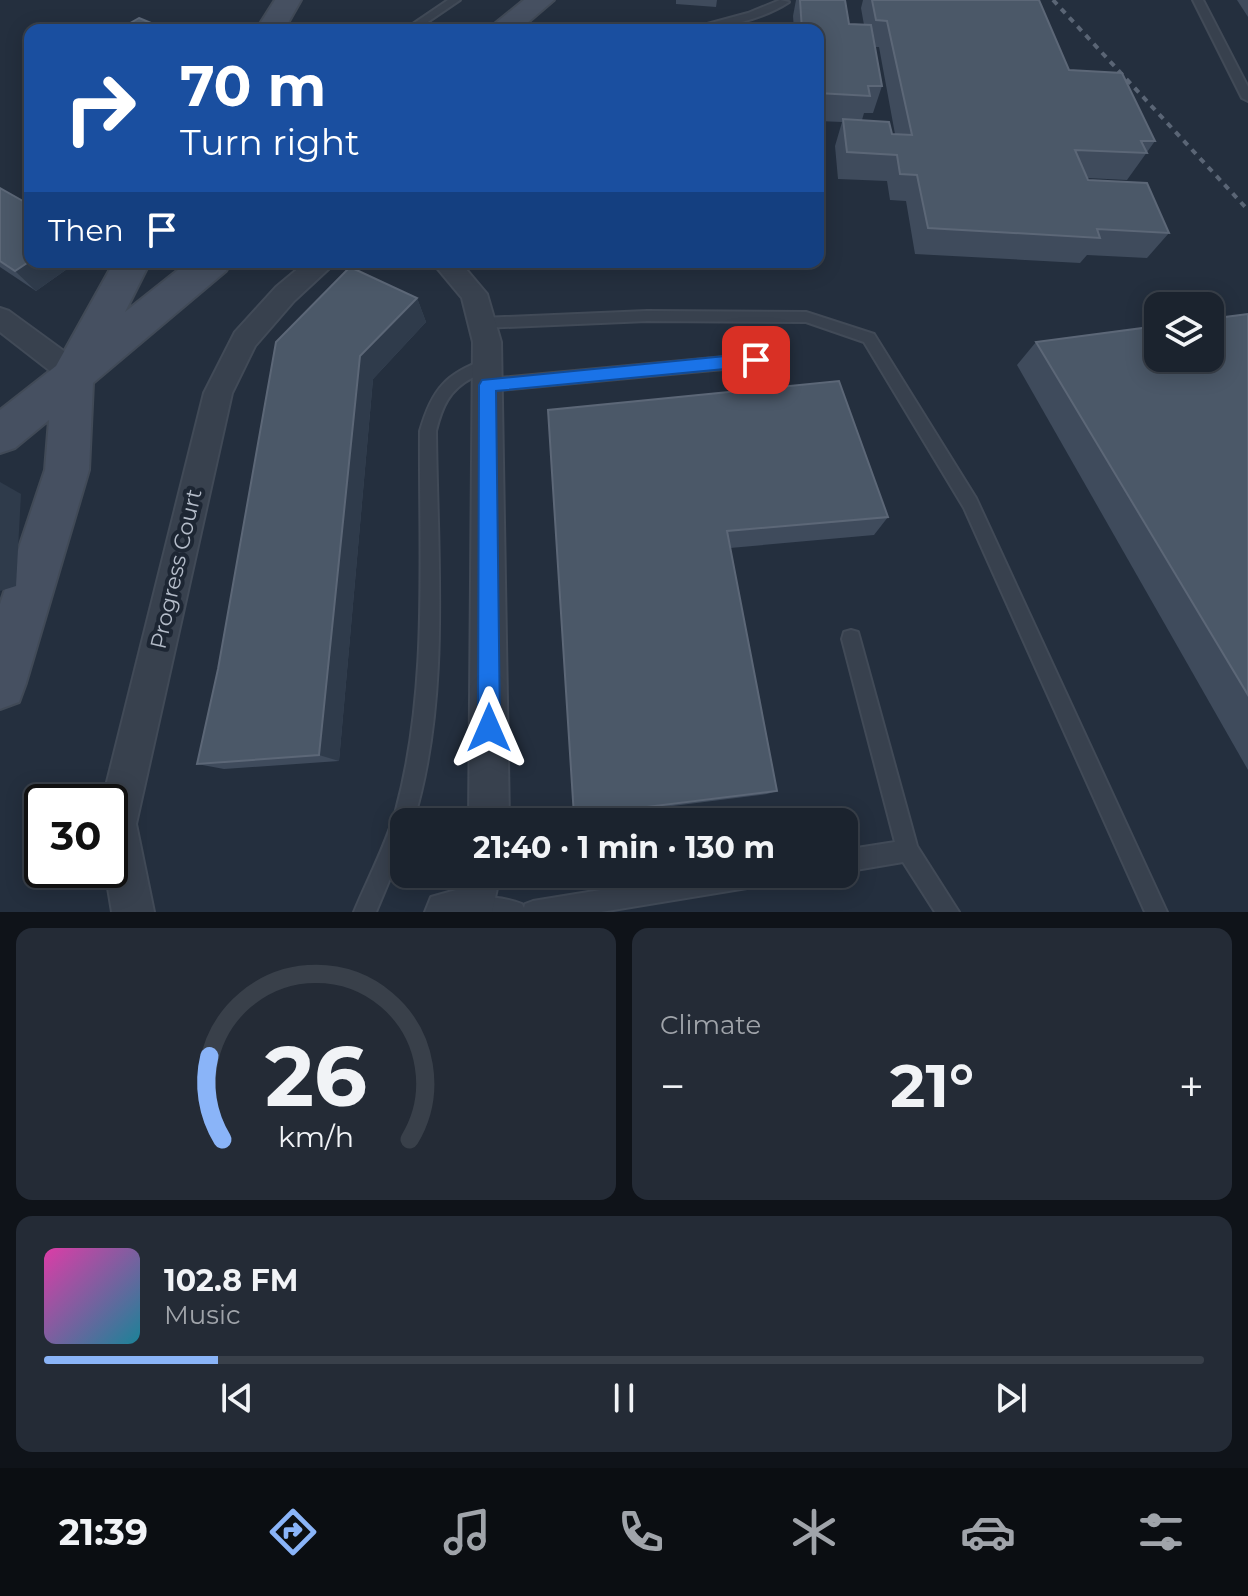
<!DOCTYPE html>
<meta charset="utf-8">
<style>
:root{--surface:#1b232e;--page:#242b36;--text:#f1f3f6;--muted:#a0a4aa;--line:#39404a;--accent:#8ab4f8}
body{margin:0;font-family:Montserrat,sans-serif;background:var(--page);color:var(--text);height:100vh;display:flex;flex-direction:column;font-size:30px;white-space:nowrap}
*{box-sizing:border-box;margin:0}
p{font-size:26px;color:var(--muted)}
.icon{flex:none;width:44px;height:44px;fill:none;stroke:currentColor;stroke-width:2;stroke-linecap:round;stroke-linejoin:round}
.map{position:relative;height:912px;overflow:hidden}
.panel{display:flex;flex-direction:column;gap:16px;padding:16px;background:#0f1319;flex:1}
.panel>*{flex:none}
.hud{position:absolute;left:24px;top:24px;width:800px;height:244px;border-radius:16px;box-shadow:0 4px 20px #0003,0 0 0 2px var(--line);background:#1a4fa0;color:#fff;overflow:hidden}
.fabs{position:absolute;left:1144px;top:292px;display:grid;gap:16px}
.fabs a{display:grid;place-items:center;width:80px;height:80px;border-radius:16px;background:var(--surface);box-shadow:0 4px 20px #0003,0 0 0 2px var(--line);font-size:40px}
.speed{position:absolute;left:24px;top:784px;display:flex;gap:16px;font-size:40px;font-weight:700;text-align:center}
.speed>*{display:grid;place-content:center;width:104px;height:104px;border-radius:50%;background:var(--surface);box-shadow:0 4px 20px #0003,0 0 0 2px var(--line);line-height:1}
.speed .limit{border:4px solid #111;border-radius:12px;background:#fff;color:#111}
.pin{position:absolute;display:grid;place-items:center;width:68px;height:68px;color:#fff;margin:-34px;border-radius:16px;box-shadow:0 4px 12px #0006}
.me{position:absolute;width:88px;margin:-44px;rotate:0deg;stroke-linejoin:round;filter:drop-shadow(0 0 6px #0008)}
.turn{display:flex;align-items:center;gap:28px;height:168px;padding:0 24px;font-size:36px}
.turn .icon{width:104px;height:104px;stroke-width:2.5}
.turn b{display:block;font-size:56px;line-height:68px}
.then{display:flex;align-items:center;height:76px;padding:0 24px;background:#0003;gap:16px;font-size:30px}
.big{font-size:60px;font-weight:700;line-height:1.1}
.panel .tile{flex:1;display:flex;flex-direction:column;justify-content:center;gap:12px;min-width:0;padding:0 28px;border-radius:16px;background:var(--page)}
.panel .dial{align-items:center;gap:0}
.dial svg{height:208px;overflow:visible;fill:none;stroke:var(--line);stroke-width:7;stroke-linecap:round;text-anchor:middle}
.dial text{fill:var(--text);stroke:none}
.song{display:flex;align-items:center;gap:24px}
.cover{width:96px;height:96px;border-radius:12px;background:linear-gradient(135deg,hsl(320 70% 55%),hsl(190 70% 35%))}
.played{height:8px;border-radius:4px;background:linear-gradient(90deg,var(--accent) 15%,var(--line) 15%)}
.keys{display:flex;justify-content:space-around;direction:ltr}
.heat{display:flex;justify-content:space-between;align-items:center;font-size:44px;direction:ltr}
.panel .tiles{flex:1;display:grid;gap:16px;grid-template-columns:1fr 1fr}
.tile:last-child{grid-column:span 2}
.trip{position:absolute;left:390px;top:808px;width:468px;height:80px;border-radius:16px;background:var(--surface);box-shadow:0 4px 20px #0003,0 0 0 2px var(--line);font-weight:700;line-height:80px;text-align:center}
.menu{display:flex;height:128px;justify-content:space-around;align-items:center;background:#0b0e12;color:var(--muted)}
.menu .icon{width:56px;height:56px}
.menu .selected{color:var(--accent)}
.menu b{font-size:36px;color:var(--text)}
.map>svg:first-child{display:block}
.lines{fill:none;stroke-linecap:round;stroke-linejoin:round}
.service-casing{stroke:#414a57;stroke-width:4}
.minor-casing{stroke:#414a57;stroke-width:4}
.secondary-casing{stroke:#414a57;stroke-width:4}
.service{fill:#38414e;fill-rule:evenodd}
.minor{fill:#38414e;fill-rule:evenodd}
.secondary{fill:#465061;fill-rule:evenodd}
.rail{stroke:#5a6575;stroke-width:4;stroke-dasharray:6 6;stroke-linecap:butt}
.wall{fill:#3f4b5c;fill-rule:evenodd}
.shaded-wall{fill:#2f3b4b}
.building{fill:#4b5868;stroke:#5c6777;stroke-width:2}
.route{fill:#1a73e8;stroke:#114b97;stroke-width:2}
.labels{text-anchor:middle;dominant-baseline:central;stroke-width:8;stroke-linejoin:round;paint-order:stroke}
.street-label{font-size:22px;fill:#b4bcc9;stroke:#1d2633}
</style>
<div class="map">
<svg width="1248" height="912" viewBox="0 0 1248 912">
<rect width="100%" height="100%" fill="#242f3e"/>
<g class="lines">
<defs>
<g id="service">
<path d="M 448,0 L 460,0 L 416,30 L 404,30 Z"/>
<path d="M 780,0 L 789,2 C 762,20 717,30 685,30 L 748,13 Z"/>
<path d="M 1193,0 L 1203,0 L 1248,87 L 1248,101 L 1242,98 Z"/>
<path d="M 647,311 L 806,312 L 874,334 L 976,498 L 1167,912 L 1145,912 L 964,508 L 864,342 L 806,322 L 647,321 L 482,328 L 475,323 L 482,318 Z"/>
<path d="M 756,354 L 763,360 L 756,366 L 488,391 L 480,385 L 488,379 Z"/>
<path d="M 487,359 L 494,365 C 489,372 480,374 472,378 C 449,390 442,407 436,431 C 437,557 451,700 413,822 L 404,822 L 404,845 L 376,912 L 354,912 C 368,878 386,845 396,810 C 429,688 419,556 420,431 C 432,389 446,373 487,359 Z"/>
<path d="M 851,630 L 858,632 L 860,639 L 917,846 L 959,912 L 935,912 L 903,862 L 844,872 L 844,850 L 895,842 L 842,639 L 844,632 Z"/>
<path d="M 699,874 L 777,874 L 774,882 L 766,885 L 601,912 L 464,912 L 462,908 L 465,900 C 480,894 507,898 522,904 L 524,908 L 525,904 L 533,901 Z"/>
</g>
<g id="minor">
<path d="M 306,262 L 336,262 L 294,301 L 255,346 L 232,393 L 136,824 L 154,912 L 112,912 L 105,870 L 110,870 L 110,802 L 102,802 L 204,393 L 235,332 L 276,287 Z"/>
<path d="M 432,262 L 460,262 L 487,294 L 501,342 L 509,822 L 469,822 L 473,342 L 462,298 Z"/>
<path d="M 0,308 L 9,311 L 83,365 L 87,373 L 83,381 L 73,384 L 63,381 L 0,332 Z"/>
<path d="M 460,874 L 500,874 L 492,912 L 425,912 L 431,897 L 456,890 Z"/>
</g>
<g id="secondary">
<path d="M 275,0 L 301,0 L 284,30 L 256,30 Z"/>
<path d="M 524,0 L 554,0 L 519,30 L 487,30 Z"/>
<path d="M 114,262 L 150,262 L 125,312 L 188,262 L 231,262 L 226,271 L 93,383 L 89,470 L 26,683 L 19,702 L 0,709 L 0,604 L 45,470 L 49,420 L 15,448 L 0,453 L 0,410 L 56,366 Z"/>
</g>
</defs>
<use href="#service" class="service-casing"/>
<use href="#minor" class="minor-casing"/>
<use href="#secondary" class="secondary-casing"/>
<use href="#service" class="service"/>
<use href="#minor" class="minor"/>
<use href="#secondary" class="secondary"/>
<path class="rail" d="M 1053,0 L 1248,210"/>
</g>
<g class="wall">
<path d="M 676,0 L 717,0 L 716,7 L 676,4 Z"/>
<path d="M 796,0 L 845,0 L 849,24 L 864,25 L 861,8 L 863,0 L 1039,0 L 1069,70 L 1155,141 L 1127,180 L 1087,178 L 1088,180 L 1169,233 L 1147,258 L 1087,255 L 1080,263 L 915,254 L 906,201 L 890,200 L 887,181 L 838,179 L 835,146 L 842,122 L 818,121 L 818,30 L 794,30 L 793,16 ZM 875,47 L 879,47 L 895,134 L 892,134 L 862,120 L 864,113 L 873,113 L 882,86 Z"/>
<path d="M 1237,0 L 1248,0 L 1248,17 Z"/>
<path d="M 0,188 L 30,262 L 77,262 L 36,291 L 0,267 Z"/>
<path d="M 417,298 L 426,322 L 373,379 L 339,761 L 224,769 L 197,764 L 218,669 L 276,342 Z"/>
<path d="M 1248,314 L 1248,770 L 1017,365 L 1036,342 Z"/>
<path d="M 548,410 L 888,517 L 874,535 L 730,548 L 777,791 L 767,794 L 577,818 L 574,816 Z"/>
</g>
<g class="shaded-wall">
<path d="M 30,262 L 77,262 L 36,291 L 15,271 Z"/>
<path d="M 417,298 L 426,322 L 373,379 L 339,761 L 319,755 L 360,356 Z"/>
<path d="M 0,482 L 21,494 L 16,586 L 0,591 Z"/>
</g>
<g class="building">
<path d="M 800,0 L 845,0 L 849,24 L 871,25 L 882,86 L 868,86 L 870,96 L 818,93 L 818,30 L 802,30 Z"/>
<path d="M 872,0 L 1039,0 L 1069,70 L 1122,73 L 1155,141 L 1141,141 L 1147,153 L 1075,150 L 1088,180 L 1147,183 L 1169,233 L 1097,229 L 1100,238 L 928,228 L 917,175 L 900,174 L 897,155 L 847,152 L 843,119 L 889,122 L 892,134 L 912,135 L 887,21 L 876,20 Z"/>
<path d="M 139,18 L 168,30 L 118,30 Z"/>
<path d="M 0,188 L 30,205 L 30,212 L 25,215 L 30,218 L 30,261 L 15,271 L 0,261 Z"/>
<path d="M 350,267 L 417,298 L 360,356 L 319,755 L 197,764 L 218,669 L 276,342 Z"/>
<path d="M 1248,314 L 1248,695 L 1036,342 L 1158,326 L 1158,358 L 1210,358 L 1210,319 Z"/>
<path d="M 839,381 L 888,517 L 727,531 L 777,791 L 574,816 L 548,410 Z"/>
</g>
<path class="route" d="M 756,353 L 764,360 L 756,366 L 496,391 L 500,728 L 497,736 L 489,739 L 481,736 L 478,728 L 479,385 L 482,380 Z"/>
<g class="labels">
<g class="street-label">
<text transform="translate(176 569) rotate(-77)">Progress Court</text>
</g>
</g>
</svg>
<div class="fabs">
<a><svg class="icon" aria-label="layers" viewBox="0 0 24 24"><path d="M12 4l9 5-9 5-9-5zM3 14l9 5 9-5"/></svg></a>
</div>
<div class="speed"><div class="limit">30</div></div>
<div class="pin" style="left:756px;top:360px;background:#d93025"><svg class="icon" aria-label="arrive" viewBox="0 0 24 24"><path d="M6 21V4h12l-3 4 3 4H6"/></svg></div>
<svg class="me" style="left:489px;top:728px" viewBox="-20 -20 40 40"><path d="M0-17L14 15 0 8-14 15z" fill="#1a73e8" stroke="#fff" stroke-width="4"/></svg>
<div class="trip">21:40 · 1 min · 130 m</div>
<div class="hud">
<div class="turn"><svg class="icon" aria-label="right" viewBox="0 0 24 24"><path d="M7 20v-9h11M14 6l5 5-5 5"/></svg><div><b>70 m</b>Turn right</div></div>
<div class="then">Then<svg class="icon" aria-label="arrive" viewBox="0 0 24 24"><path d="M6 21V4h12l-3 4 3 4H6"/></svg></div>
</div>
</div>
<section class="panel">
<div class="tiles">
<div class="tile dial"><svg viewBox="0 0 100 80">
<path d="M14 69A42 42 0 1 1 86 69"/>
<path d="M14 69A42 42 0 0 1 9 37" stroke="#8ab4f8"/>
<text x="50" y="56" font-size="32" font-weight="700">26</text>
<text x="50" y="72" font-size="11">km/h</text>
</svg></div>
<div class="tile"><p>Climate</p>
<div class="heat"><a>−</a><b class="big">21°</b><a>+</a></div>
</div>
<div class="tile">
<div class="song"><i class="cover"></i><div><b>102.8 FM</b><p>Music</p></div></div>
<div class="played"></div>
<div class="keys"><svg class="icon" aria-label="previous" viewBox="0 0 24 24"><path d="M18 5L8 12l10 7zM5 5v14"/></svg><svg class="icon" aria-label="pause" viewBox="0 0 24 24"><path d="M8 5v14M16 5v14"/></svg><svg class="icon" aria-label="next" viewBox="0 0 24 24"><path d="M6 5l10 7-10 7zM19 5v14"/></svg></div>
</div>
</div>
</section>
<nav class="menu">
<b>21:39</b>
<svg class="icon selected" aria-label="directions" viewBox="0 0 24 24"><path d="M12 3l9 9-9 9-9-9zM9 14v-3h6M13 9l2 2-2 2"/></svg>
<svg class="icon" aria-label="music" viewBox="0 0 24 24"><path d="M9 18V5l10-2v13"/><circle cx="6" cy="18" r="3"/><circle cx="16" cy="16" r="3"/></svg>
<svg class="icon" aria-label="phone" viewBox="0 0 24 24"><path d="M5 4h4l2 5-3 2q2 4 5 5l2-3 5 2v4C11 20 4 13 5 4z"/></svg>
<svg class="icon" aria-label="climate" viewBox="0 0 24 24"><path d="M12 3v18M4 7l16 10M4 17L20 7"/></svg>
<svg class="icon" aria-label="car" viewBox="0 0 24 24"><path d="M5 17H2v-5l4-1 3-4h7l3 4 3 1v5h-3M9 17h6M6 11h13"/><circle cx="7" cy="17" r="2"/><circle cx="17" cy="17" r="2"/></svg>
<svg class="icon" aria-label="filters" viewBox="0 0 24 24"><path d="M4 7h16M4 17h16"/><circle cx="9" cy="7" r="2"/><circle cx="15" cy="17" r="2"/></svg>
</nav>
